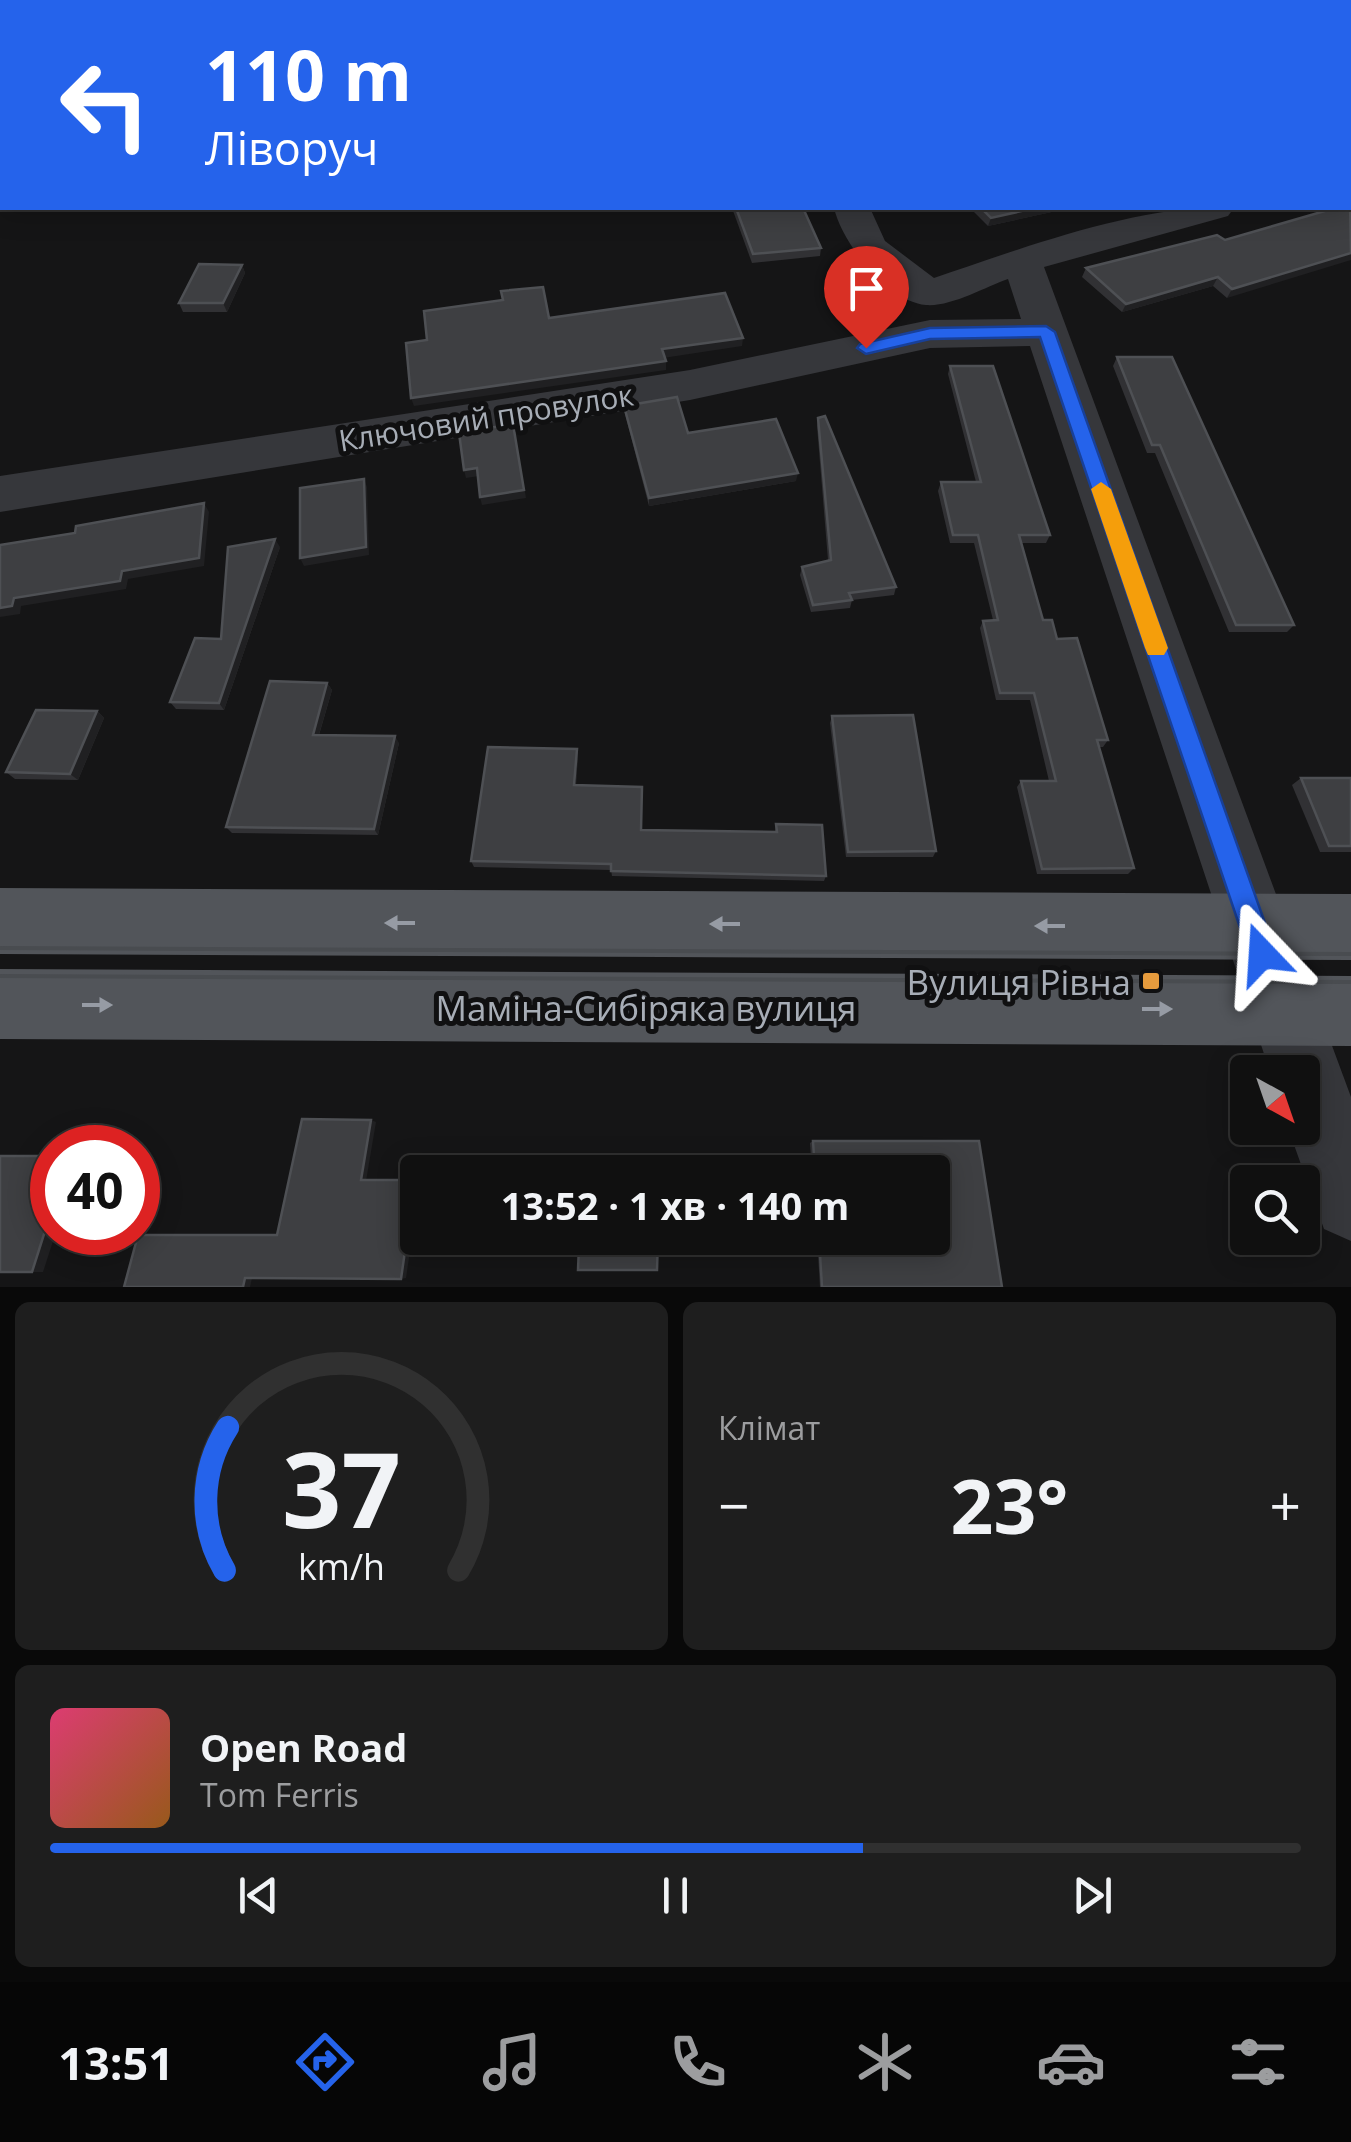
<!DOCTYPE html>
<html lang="uk">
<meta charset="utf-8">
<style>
:root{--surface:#101010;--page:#1e1e1e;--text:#f1f3f6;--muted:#9c9d9f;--line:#303030;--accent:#2563eb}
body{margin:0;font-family:"Open Sans",sans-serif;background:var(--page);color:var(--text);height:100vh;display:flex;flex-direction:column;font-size:38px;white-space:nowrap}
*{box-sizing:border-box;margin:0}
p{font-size:32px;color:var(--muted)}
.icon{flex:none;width:55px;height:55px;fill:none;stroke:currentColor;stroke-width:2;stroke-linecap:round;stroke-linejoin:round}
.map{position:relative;height:1287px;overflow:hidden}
.sheet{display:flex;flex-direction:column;gap:15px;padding:15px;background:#090909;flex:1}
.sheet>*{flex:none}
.hud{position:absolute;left:0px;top:0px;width:1352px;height:210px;box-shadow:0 5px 25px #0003,0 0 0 2px var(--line);background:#2563eb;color:#fff;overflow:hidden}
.needle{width:65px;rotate:140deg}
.fabs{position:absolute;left:1230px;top:1055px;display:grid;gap:20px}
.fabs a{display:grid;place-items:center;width:90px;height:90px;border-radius:10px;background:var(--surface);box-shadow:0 5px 25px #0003,0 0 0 2px var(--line);font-size:50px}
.speed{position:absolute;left:30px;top:1125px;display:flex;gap:20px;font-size:50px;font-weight:700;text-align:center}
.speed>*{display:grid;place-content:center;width:130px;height:130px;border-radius:50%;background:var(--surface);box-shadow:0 5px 25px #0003,0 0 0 2px var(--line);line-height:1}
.speed .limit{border:15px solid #d22;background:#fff;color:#111}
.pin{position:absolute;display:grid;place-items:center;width:85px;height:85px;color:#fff;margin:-102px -42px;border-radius:50% 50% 50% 0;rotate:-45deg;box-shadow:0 0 10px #0007}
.pin .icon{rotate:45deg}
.me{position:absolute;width:110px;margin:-55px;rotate:340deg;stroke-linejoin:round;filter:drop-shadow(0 0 8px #0008)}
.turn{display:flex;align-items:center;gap:35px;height:210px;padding:0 40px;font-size:45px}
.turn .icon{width:130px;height:130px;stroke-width:2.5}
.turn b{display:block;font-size:70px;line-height:85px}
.big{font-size:75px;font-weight:700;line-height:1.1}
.sheet .card{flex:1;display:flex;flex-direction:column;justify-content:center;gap:15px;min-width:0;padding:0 35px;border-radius:15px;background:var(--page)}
.sheet .dial{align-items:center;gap:0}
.dial svg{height:260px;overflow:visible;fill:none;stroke:var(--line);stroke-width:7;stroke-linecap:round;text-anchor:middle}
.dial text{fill:var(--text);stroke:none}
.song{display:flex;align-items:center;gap:30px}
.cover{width:120px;height:120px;border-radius:15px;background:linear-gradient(135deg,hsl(340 70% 55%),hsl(30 70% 35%))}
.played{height:10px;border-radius:5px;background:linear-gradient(90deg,var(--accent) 65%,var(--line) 65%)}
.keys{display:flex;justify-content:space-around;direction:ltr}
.heat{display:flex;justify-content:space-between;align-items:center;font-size:55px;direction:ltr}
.sheet .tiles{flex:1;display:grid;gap:15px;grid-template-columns:1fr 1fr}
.card:last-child{grid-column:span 2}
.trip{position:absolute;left:400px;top:1155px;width:550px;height:100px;border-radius:10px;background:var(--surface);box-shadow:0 5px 25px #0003,0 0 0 2px var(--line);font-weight:700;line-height:100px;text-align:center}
.menu{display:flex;height:160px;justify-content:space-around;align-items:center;background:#060606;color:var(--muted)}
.menu .icon{width:70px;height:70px}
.menu .current{color:var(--accent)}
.menu b{font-size:45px;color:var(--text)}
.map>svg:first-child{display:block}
.built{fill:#212123}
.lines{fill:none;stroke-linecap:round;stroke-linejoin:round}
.path{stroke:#3c3e42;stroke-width:4;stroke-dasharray:2.5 5;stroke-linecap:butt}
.minor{fill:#36373b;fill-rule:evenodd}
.major{fill:#52555a;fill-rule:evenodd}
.tram{stroke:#494c50;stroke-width:4}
.rail{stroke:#494c50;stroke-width:5;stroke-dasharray:8 6;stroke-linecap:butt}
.wall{fill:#313134}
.shaded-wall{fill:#202022}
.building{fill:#3e3f42;stroke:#4e5054;stroke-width:2.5}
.oneway{fill:#969ba4}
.route{fill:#2563eb;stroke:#184099;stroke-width:2.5}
.slow{fill:#f59e0b}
.poi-dot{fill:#e69b3d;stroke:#101011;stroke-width:4}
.labels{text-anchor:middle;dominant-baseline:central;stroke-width:10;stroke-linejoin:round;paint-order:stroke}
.street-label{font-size:30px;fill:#a7adb6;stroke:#101011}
.near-poi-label{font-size:35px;fill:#a7adb6;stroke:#101011;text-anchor:end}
.near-street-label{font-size:35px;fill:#a7adb6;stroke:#101011}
</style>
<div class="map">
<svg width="1351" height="1287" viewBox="0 0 1351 1287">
<rect width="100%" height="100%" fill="#151516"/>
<path class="built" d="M 75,0 L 1022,0 L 2,2 L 0,44 L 0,2 Z"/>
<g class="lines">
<path class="path" d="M 758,0 L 763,2"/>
<g class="minor">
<rect x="0" y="43" width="2" height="18"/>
<rect x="1350" y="176" width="1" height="23"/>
<path d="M 834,208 L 870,208 L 885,241 L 934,278 C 1020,249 1144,202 1234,208 L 1228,216 L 1044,267 L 1351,1097 L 1351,1241 L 1324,1229 L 1288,1128 L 1302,1128 L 1302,1072 L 1270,1072 L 1030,346 L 930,348 L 690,400 L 0,512 L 0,476 L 690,370 L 930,320 L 1021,319 L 1008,279 C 985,287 951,307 926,305 C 888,302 842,243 834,208 Z"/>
</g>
<g class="major">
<path d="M 0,888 L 1351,894 L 1351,960 L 0,954 Z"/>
<path d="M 0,969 L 1351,976 L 1351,1046 L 0,1039 Z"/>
</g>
<g class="tram">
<path d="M 0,948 L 1351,954"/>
<path d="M 0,976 L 1351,982"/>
</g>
<g class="rail">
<path d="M 456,2 L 530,0"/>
<path d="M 699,2 L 772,0"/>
</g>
</g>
<g class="wall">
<path d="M 732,208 L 803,208 L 821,248 L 820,256 L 752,263 Z"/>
<path d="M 970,208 L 1070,208 L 988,226 Z"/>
<path d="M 1335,208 L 1227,298 L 1213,286 L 1122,312 L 1082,277 L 1086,268 L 1225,240 Z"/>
<path d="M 242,265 L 245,273 L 227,312 L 183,312 L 179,303 Z"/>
<path d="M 1117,357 L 1294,625 L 1287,632 L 1229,632 L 1155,453 L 1147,453 L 1113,366 Z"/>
<path d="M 950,366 L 1050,535 L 1046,543 L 1022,543 L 1043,620 L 1057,639 L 1108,740 L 1103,747 L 1099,747 L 1134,868 L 1128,874 L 1037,874 L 1017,787 L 1021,781 L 1049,781 L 1030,700 L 996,700 L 980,628 L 983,621 L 993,620 L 974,543 L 950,543 L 938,491 L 941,482 L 976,482 L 948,374 Z"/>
<path d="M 624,406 L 688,433 L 796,481 L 649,506 L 625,414 Z"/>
<path d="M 818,418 L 896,587 L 894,595 L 852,600 L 850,608 L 811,612 L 800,575 L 802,567 L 828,560 L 817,426 Z"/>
<path d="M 280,547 L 224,710 L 176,709 L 170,702 L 221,639 Z"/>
<path d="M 327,683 L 332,690 L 319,735 L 399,743 L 378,835 L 232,833 L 226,827 Z"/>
<path d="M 97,711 L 104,718 L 78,780 L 15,779 L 6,772 Z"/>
<path d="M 832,716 L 936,851 L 933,857 L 846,857 L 830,723 Z"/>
<path d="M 577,749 L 578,755 L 576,785 L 641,830 L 775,832 L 776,824 L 826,876 L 824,881 L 612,876 L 611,870 L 474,867 L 471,861 Z"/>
<path d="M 1301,778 L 1351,778 L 1351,852 L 1320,852 L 1292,785 Z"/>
<path d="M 813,1141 L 979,1141 L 1002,1287 L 820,1287 L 817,1238 L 932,1238 L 932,1172 L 812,1172 L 810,1143 Z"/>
</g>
<g class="shaded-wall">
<path d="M 1035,208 L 1070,208 L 988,226 L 991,218 Z"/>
<path d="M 1351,253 L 1351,260 L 1227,298 L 1232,289 Z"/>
<path d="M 242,265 L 245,273 L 227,312 L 223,303 Z"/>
<path d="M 1218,277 L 1213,286 L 1122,312 L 1126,304 Z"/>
<path d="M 743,338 L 742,346 L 663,358 L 662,349 Z"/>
<path d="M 666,361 L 666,370 L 414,406 L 411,398 Z"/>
<path d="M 513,424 L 526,498 L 482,505 L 480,497 Z"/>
<path d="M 477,468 L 479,476 L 466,478 L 464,470 Z"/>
<path d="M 798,473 L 796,481 L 649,506 L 649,498 Z"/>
<path d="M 364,479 L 367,487 L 369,555 L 304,566 L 300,558 Z"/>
<path d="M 204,503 L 209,512 L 204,566 L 128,579 L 126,589 L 21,606 L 20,614 L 0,617 L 0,608 L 14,598 Z"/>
<path d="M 275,539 L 280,547 L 224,710 L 219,703 Z"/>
<path d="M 327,683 L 332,690 L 317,741 L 313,735 Z"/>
<path d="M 97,711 L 104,718 L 78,780 L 70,774 Z"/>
<path d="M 395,736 L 399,743 L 378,835 L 374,829 Z"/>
<path d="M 577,749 L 578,755 L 575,792 L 574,785 Z"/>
<path d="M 371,1120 L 376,1122 L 366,1181 L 361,1180 Z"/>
<path d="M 52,1209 L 52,1232 L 56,1232 L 43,1272 L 32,1272 Z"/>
<path d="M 406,1244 L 411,1244 L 406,1278 L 401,1279 Z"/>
<path d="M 245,1278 L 252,1278 L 250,1287 L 243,1287 Z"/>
</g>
<g class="building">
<path d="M 2,118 L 2,199 L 0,199 L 0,121 Z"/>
<path d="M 1350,203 L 1351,253 L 1232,289 L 1218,277 L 1126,304 L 1086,268 L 1217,235 L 1225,240 L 1335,208 L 1350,208 Z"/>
<path d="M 736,208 L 803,208 L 821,248 L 753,254 Z"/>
<path d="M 981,208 L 1035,208 L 991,218 Z"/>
<path d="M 199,264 L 242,265 L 223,303 L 179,303 Z"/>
<path d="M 543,287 L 549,318 L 725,293 L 743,338 L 662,349 L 666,361 L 411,398 L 406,343 L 427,340 L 424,311 L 503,300 L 501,291 Z"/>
<path d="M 1117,357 L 1172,357 L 1294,625 L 1236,625 L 1160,445 L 1152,445 Z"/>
<path d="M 950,366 L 993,366 L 1050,535 L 1019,535 L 1043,620 L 1052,620 L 1057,639 L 1077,638 L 1108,740 L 1097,740 L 1134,868 L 1042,869 L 1021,781 L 1056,781 L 1034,693 L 1000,693 L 983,621 L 998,620 L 978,535 L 953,535 L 941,482 L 981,482 Z"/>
<path d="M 677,397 L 688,433 L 776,419 L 798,473 L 649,498 L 624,406 Z"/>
<path d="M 825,416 L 896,587 L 849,593 L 852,600 L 813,605 L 802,567 L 831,560 L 818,418 Z"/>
<path d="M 513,424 L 524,490 L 480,497 L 477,468 L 464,470 L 459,433 Z"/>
<path d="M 364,479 L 366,547 L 300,558 L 300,488 Z"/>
<path d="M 204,503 L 199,558 L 122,571 L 120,581 L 14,598 L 12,606 L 0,608 L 0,545 L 75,533 L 76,526 Z"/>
<path d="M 275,539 L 219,703 L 170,702 L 195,638 L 221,639 L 228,547 Z"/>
<path d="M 270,681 L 327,683 L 313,735 L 395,736 L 374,829 L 226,827 Z"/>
<path d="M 36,710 L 97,711 L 70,774 L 6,772 Z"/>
<path d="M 913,715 L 936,851 L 848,852 L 832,716 Z"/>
<path d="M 488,747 L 577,749 L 574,785 L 642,787 L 641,830 L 777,832 L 776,824 L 822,825 L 826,876 L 611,871 L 611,864 L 471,861 Z"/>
<path d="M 1301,778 L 1351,778 L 1351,846 L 1329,846 Z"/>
<path d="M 302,1119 L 371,1120 L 361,1180 L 418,1180 L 418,1238 L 658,1238 L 657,1270 L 578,1270 L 579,1245 L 406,1244 L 401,1279 L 245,1278 L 243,1287 L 124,1287 L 138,1235 L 277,1235 Z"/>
<path d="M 813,1141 L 979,1141 L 1002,1287 L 822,1287 L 819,1238 L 932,1238 L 932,1172 L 815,1172 Z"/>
<path d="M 0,1156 L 52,1156 L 52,1209 L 32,1272 L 0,1272 Z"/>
<path d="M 483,1167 L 542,1167 L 542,1172 L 482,1172 Z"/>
</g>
<defs><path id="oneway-solid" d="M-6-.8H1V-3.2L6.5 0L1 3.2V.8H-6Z" transform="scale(2.5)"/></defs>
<g class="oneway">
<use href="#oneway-solid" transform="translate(400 923) rotate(-180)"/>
<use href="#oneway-solid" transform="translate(725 924) rotate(-180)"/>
<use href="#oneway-solid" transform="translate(1050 926) rotate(-180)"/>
<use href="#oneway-solid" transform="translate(97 1005)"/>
<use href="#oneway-solid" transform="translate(1157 1009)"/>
</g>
<path class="route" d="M 1046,326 L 1055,332 L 1276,954 L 1272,964 L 1262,968 L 1253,964 L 1249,954 L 1040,337 L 930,339 L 866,354 L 857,348 L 860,344 L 930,328 Z"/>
<path class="slow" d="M 1101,482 L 1111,489 L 1168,648 L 1164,655 L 1148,655 L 1145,648 L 1091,489 Z"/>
<rect class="poi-dot" x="1141" y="971" width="20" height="20" rx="5"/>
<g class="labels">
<g class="street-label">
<text transform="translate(486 417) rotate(-9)">Ключовий провулок</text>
</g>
<g class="near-poi-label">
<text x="1131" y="981">Вулиця Рівна</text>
</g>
<g class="near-street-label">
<text x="646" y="1007">Маміна-Сибіряка вулиця</text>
</g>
</g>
</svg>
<div class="fabs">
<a><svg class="needle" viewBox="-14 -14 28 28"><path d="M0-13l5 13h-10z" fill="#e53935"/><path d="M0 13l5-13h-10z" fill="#9c9d9f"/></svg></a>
<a><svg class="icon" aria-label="search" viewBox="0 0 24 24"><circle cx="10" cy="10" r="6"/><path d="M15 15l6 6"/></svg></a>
</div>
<div class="speed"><div class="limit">40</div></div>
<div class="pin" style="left:866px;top:348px;background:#d93025"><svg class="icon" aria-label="arrive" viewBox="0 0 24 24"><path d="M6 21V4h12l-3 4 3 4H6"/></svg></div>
<svg class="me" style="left:1262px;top:954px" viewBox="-20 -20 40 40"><path d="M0-17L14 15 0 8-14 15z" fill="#2563eb" stroke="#fff" stroke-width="4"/></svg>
<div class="trip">13:52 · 1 хв · 140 m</div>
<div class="hud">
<div class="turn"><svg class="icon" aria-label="left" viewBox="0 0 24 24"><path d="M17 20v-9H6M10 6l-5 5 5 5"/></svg><div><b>110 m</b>Ліворуч</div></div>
</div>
</div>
<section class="sheet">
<div class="tiles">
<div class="card dial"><svg viewBox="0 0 100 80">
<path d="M14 69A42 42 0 1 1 86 69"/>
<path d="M14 69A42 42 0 0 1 15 25" stroke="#2563eb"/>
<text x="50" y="56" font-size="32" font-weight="700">37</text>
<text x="50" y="72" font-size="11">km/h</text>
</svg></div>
<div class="card"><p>Клімат</p>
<div class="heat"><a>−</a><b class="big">23°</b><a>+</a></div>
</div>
<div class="card">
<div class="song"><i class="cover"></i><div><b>Open Road</b><p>Tom Ferris</p></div></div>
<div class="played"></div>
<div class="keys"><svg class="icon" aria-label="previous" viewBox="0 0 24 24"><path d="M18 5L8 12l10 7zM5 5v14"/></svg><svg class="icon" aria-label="pause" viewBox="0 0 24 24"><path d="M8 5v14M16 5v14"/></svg><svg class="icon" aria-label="next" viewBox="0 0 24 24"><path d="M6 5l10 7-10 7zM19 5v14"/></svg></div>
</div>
</div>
</section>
<nav class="menu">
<b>13:51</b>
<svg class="icon current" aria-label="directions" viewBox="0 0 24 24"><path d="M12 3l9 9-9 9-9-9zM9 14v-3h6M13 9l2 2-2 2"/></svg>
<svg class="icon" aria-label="music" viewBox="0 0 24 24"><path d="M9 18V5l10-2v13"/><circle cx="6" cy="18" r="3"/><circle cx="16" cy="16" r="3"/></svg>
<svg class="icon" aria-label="phone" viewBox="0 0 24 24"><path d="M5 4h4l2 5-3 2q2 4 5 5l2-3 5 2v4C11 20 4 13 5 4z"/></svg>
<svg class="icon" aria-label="climate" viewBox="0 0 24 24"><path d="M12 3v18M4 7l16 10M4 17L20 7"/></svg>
<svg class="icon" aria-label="car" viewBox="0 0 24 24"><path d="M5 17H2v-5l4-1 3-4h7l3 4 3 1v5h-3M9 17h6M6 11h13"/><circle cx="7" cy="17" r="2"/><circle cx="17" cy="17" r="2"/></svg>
<svg class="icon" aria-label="filters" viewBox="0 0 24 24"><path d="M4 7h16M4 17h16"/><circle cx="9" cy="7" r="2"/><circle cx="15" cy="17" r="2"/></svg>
</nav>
